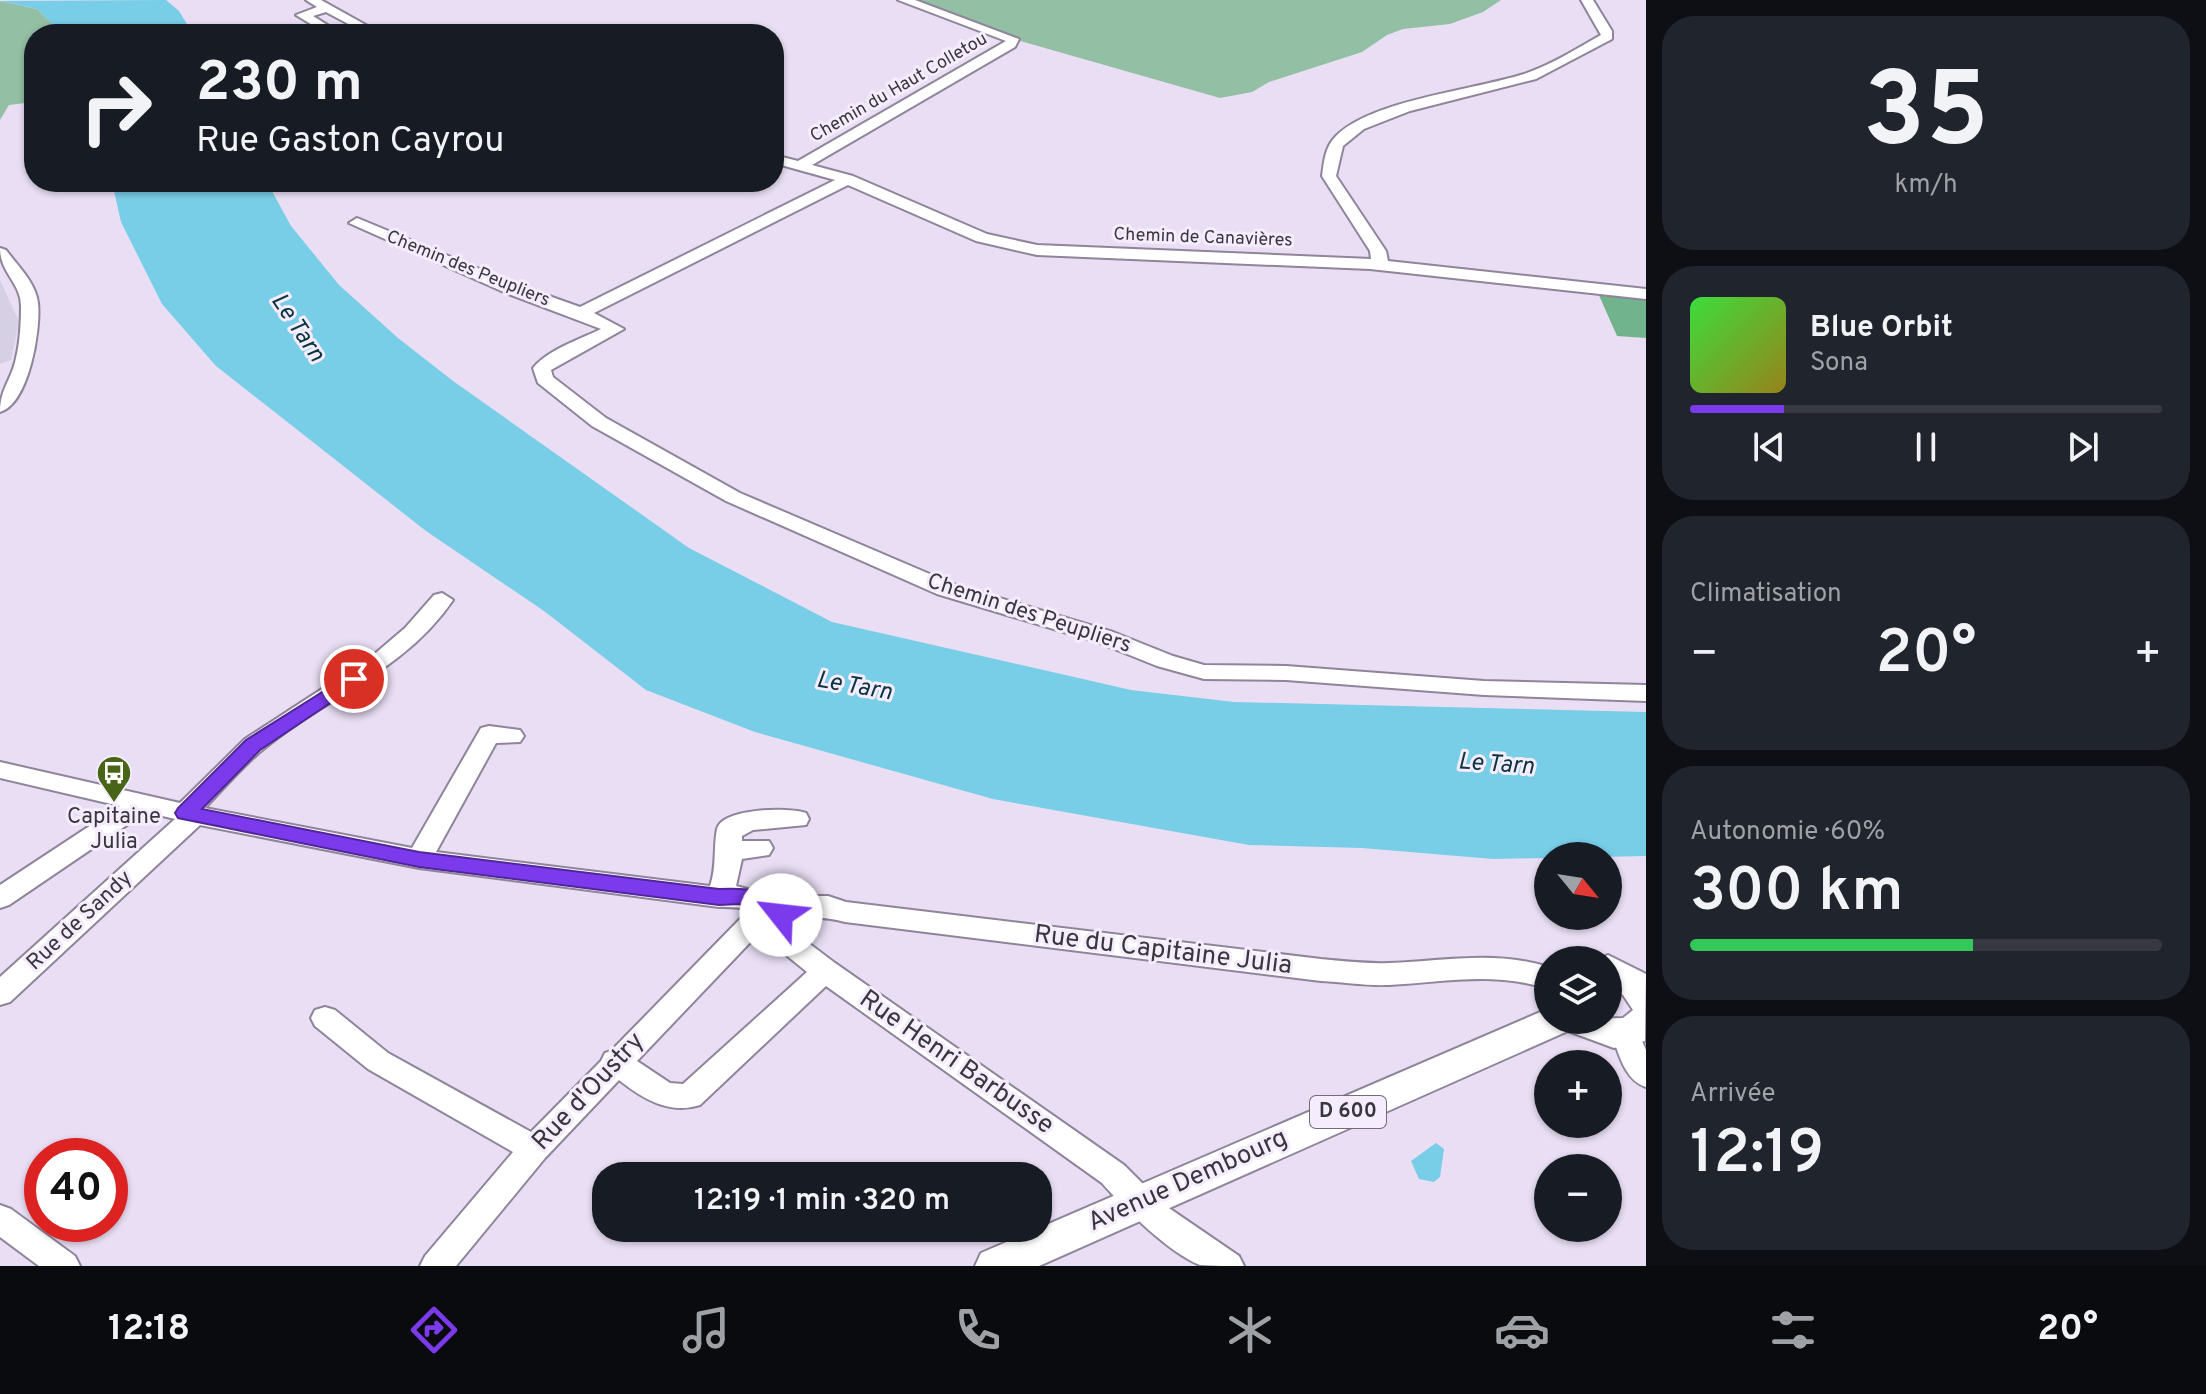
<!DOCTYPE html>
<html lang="fr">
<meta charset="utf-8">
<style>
:root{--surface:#171b24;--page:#20242c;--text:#f1f3f6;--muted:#9ea1a6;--line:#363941;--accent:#7c3aed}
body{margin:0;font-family:Overpass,sans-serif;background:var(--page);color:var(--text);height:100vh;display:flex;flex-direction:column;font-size:30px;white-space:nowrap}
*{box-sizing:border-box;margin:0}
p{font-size:26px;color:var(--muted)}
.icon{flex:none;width:44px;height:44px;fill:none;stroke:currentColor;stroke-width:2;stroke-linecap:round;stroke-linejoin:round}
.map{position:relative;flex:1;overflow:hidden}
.side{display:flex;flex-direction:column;gap:16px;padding:16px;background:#0d0f14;width:560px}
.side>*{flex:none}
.top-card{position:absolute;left:24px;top:24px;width:760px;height:168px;border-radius:32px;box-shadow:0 2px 6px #0004;background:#171b24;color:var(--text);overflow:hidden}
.needle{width:52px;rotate:120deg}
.controls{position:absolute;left:1534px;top:842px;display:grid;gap:16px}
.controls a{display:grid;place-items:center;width:88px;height:88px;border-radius:50%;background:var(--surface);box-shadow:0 2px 6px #0004;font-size:40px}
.speed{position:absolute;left:24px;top:1138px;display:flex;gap:16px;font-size:40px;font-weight:700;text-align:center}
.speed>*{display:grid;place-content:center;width:104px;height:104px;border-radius:50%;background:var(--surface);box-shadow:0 2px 6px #0004;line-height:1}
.speed .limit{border:12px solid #d22;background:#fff;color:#111}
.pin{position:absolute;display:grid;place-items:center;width:68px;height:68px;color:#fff;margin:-34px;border:4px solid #fff;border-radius:50%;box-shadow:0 2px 8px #0007}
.me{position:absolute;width:88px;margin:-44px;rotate:299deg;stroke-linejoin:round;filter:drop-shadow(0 0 6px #0008)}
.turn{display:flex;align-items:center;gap:28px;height:168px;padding:0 40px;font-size:36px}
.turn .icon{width:104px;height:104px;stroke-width:2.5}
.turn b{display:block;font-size:56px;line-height:68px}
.big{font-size:60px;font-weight:600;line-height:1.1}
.side .card{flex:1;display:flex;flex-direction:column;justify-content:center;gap:12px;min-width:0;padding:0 28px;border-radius:32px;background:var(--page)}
.side .dial{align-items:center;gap:0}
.dial b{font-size:104px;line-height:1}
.song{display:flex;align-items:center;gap:24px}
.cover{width:96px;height:96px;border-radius:12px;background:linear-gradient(135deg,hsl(120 70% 55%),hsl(50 70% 35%))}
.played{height:8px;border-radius:4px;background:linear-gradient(90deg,var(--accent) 20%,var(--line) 20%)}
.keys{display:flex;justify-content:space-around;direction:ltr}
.heat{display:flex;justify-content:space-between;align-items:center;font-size:44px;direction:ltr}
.charge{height:12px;border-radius:6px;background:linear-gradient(90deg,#34c759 60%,var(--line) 0)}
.trip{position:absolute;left:592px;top:1162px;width:460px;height:80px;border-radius:32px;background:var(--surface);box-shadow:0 2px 6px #0004;font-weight:600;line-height:80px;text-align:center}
.tab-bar{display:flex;height:128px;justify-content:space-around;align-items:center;background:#090b0e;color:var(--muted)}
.tab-bar .icon{width:56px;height:56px}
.tab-bar .current{color:var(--accent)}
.tab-bar b{font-size:36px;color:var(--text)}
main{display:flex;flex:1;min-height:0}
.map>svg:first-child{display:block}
.industrial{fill:#d5d0e4}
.green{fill:#93bfa4}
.forest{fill:#70b38c}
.water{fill:#78cde7}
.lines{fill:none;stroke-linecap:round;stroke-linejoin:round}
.minor-casing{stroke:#8f8499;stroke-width:4}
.major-casing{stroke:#8f8499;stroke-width:4}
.minor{fill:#fff;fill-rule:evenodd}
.major{fill:#fff;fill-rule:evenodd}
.route{fill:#7c3aed;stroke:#51269a;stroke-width:2}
.labels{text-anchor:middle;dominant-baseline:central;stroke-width:6;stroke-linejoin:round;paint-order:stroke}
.far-street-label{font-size:18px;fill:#3a363e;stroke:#f5ecfe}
.shield{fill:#f5ecfe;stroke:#726d78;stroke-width:2}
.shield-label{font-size:20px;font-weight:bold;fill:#3a363e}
.street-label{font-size:22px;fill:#3a363e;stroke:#f5ecfe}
.poi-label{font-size:22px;fill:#3a363e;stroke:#f5ecfe}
.water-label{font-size:24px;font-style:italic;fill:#0a343f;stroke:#f5ecfe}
.near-street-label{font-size:26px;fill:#3a363e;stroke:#f5ecfe}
</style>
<main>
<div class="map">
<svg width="1646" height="1266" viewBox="0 0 1646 1266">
<rect width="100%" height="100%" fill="#e9def4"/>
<path class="industrial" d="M 0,280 L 19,322 L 11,360 L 0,364 Z"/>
<g class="green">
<path d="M 904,0 L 1501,0 L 1483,12 L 1450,24 L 1403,29 L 1387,35 L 1362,52 L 1269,82 L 1252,92 L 1220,98 L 1013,39 Z"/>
<path d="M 0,1 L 37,9 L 63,34 L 34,34 L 34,102 L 9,105 L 0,120 Z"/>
</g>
<path class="forest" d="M 1598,293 L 1646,297 L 1646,338 L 1617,336 Z"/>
<g class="water">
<path d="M 166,0 L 179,11 L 193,34 L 63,34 L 37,9 L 0,1 Z"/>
<path d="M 112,182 L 267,182 L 291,226 L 339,285 L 398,338 L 453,381 L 689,548 L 832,622 L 1131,690 L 1234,702 L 1646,712 L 1646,856 L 1493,859 L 1362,848 L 1249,845 L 993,799 L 755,732 L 646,690 L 544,611 L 426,531 L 216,366 L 162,304 L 121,222 Z"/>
<path d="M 1436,1143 L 1444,1149 L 1440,1177 L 1434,1182 L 1419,1179 L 1411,1161 Z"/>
</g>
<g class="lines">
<defs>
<g id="minor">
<path d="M 306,0 L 321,0 L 382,34 L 367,34 L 326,12 L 313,16 L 337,31 L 327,34 L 296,15 L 317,7 Z"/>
<path d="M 898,0 L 915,0 L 1019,39 L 1015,47 L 812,165 L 853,176 L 987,234 L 1037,245 L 1371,259 L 1370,251 L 1322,176 C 1324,161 1325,147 1336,136 C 1372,100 1474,90 1524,74 C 1551,65 1576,49 1601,35 L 1581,0 L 1593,0 L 1612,31 L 1612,39 L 1536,79 L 1410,111 L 1364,129 L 1343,146 L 1336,176 L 1386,251 L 1388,261 L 1646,289 L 1646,299 L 1370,269 L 1037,255 L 976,241 L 848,185 L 594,313 L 624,329 L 551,370 L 553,377 L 606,418 L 740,493 L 953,584 L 1113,632 L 1173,656 L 1204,665 L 1286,666 L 1484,681 L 1646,685 L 1646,701 L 1484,695 L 1286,680 L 1204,679 L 1157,666 L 1097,642 L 937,594 L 726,501 L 592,426 L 538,383 L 533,368 C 549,349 579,340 601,329 L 506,293 L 349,223 L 357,218 L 362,220 L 518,285 L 580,307 L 835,180 L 774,163 L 774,155 L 798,161 L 1006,41 Z"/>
<path d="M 0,248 L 6,250 C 17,265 36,283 38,303 C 41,329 29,404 0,412 C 0,389 12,379 16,358 C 20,342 21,322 21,306 C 21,283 0,273 0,248 Z"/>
<path d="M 442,593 L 453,600 C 403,673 325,697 261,751 C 241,768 223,789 205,808 L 412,848 L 481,728 L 489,726 L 520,730 L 524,736 L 520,742 L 496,743 L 436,852 L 710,886 C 717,866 713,849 717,829 C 722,808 788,807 806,813 L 809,819 L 806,825 L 753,830 L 742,836 L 742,841 L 769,841 L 773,848 L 769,855 L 742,859 L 736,886 L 763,893 L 767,900 L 763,907 C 750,911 734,906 719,907 L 419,868 L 200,825 L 10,1002 L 0,1005 L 0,977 L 175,819 L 146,812 L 9,905 L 0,908 L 0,885 L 120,806 L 0,778 L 0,762 L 180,803 L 245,739 L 371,657 L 405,628 L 434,595 Z"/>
<path d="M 779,896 L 828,896 L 846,902 L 1321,959 C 1344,961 1366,964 1389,963 C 1443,961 1495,950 1548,967 L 1548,989 C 1495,971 1443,982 1389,985 C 1366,986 1344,982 1321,981 L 845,922 C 820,914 794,921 770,913 L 766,906 L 770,899 Z"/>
<path d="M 750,915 L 760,920 L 769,917 L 778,920 L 835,963 L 1124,1165 L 1163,1204 L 1239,1256 L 1244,1266 C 1231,1266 1211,1266 1200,1265 C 1169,1253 1124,1208 1102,1183 L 826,986 L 700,1105 C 670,1115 643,1099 619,1080 L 545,1158 L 456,1266 L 420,1266 L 425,1256 L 513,1152 L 368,1069 L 315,1026 L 311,1018 L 315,1010 L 325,1007 L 335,1010 L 388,1053 L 531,1132 L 601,1061 L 605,1053 L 611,1051 L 741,918 ZM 759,933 L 807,972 L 683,1084 L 670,1083 L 637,1061 Z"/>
<path d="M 1625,1022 L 1635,1025 L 1646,1050 L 1646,1087 C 1624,1080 1619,1053 1611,1033 L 1615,1025 Z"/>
<path d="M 0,1205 L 11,1209 L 75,1256 L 80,1266 L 39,1266 L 0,1237 Z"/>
</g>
<path id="major" d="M 1608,955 L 1646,974 L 1645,1041 L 1614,1048 L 1568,1031 L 1039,1266 L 975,1266 L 981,1253 L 1545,1010 L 1548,1009 L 1548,1020 L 1623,1018 L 1633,1010 L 1623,995 L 1608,986 L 1608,960 L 1595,960 Z"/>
</defs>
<use href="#minor" class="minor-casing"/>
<use href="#major" class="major-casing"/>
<use href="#minor" class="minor"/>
<use href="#major" class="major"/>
</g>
<path class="route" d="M 354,672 L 360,674 L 363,679 L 360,683 L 260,750 L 202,809 L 419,852 L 719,889 C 741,888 763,889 783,897 L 792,915 L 789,921 C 772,926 774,915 764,907 L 741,904 L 719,905 L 419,867 L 178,818 L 175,813 L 178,808 L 246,740 Z"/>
<defs>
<symbol id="bus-pin" viewBox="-11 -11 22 30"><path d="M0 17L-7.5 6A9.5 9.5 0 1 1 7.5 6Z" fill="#486416" stroke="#f5ecfe"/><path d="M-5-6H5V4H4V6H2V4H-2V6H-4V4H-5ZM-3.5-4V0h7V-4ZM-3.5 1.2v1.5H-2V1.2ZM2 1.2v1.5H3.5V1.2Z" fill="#fff"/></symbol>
</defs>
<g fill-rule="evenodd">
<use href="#bus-pin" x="94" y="753" width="40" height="54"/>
</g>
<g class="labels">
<g class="far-street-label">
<text transform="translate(899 88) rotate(-30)">Chemin du Haut Colletou</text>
<text transform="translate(1203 238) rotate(2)">Chemin de Canavières</text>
<text transform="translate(468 269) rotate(22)">Chemin des Peupliers</text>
</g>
<rect class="shield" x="1310" y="1096" width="76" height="32" rx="6"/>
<g class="shield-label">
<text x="1348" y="1112">D 600</text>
</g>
<g class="street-label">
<text transform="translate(1029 614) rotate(18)">Chemin des Peupliers</text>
<text transform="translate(80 921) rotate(-43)">Rue de Sandy</text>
</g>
<g class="poi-label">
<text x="114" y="817">Capitaine<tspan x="114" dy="25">Julia</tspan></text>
</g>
<g class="water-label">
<text transform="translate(297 328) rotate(56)">Le Tarn</text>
<text transform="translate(854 687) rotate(10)">Le Tarn</text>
<text transform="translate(1496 765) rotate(4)">Le Tarn</text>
</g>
<g class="near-street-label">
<text transform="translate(1163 951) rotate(7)">Rue du Capitaine Julia</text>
<text transform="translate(956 1063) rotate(35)">Rue Henri Barbusse</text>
<text transform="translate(589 1092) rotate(-47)">Rue d'Oustry</text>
<text transform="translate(1188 1181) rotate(-24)">Avenue Dembourg</text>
</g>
</g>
</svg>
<div class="controls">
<a><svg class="needle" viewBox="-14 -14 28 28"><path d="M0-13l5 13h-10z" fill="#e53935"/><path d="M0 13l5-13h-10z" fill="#9ea1a6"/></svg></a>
<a><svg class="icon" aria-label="layers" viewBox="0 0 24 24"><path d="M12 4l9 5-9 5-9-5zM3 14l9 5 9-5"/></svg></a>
<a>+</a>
<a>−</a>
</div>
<div class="speed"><div class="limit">40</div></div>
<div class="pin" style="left:354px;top:679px;background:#d93025"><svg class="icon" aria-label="arrive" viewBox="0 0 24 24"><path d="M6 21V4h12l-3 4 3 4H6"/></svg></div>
<svg class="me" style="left:781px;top:915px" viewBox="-20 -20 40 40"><circle r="19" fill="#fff"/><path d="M0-13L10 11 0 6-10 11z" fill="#7c3aed"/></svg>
<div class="trip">12:19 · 1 min · 320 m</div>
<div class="top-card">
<div class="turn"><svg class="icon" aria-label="right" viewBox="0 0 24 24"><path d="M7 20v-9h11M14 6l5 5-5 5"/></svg><div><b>230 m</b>Rue Gaston Cayrou</div></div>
</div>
</div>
<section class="side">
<div class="card dial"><b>35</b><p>km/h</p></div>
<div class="card">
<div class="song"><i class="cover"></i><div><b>Blue Orbit</b><p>Sona</p></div></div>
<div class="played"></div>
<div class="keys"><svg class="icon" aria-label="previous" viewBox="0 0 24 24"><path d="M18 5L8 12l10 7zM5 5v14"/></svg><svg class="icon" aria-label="pause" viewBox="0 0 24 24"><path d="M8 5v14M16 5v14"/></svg><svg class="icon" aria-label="next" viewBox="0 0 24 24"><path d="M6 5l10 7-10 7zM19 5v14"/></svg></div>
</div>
<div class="card"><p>Climatisation</p>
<div class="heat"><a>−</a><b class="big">20°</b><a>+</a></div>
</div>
<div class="card"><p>Autonomie · 60%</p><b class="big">300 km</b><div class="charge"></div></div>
<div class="card"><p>Arrivée</p><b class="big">12:19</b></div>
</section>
</main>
<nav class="tab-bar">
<b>12:18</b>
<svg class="icon current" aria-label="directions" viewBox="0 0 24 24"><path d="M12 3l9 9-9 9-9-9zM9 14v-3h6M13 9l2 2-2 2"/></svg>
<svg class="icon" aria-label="music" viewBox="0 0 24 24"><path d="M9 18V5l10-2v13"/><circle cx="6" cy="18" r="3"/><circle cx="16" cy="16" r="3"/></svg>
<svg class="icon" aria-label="phone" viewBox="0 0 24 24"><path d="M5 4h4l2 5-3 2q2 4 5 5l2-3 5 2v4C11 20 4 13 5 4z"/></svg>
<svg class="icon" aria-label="climate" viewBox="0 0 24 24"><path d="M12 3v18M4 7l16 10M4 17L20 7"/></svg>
<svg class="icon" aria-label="car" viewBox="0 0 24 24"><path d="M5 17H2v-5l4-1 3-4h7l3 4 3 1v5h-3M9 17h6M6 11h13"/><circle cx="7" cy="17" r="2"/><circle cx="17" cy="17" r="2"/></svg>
<svg class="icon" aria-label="filters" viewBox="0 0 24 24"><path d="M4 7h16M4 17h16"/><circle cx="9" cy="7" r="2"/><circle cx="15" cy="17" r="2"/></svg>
<b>20°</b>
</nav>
